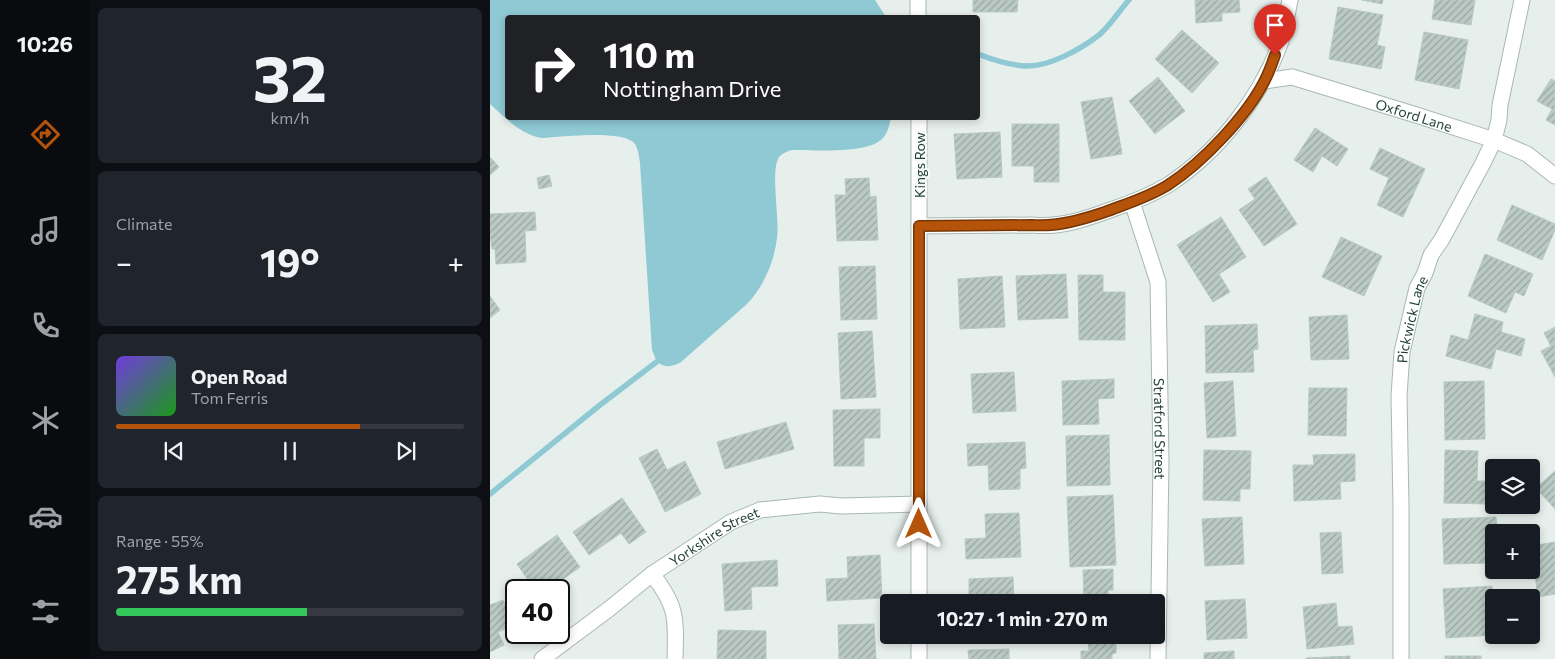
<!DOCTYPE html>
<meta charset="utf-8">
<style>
:root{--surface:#171b24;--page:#20242c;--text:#f1f3f6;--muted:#9ea1a6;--line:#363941;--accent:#b45309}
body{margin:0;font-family:Commissioner,sans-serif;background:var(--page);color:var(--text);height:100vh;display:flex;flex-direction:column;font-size:19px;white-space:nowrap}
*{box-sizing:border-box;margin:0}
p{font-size:16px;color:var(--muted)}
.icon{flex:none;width:28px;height:28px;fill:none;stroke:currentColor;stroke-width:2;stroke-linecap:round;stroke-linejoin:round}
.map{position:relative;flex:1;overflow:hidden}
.details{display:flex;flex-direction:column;gap:8px;padding:8px;background:#0d0f14;width:400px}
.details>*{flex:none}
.top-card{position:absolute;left:15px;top:15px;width:475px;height:105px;border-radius:5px;box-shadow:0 2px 8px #0003;background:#202124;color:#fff;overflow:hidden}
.fabs{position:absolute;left:995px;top:459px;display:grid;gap:10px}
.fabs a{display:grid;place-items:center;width:55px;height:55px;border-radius:5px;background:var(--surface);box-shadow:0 2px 8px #0003;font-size:25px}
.speed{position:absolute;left:15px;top:579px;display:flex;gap:10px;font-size:25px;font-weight:700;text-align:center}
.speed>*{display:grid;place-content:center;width:65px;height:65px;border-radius:50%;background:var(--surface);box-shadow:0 2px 8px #0003;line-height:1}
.speed .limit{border:2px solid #111;border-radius:8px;background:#fff;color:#111}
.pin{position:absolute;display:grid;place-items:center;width:42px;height:42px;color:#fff;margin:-51px -21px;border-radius:50% 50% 50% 0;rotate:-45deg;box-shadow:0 0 5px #0007}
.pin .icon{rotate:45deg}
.me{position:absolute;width:55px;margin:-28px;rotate:0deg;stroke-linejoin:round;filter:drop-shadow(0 0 4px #0008)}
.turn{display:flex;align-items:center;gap:18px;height:105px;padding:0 15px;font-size:22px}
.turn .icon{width:65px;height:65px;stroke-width:2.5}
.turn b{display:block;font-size:35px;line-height:42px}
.big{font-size:38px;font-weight:700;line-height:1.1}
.details .widget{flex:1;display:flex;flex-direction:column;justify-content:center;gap:8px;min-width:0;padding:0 18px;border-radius:8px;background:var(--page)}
.details .dial{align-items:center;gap:0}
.dial b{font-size:65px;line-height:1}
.song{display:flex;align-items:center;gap:15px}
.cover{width:60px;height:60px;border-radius:8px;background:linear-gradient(135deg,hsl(260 70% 55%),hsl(120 70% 35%))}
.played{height:5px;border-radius:2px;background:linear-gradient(90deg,var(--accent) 70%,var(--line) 70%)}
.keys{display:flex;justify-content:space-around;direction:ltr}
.heat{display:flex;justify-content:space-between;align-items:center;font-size:28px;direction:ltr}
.charge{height:8px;border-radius:4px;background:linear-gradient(90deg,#34c759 55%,var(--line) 0)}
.trip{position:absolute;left:390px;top:594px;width:285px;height:50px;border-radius:5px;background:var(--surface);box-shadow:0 2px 8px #0003;font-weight:700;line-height:50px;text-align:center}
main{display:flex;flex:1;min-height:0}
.tab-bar{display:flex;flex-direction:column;width:90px;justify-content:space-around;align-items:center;background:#090b0e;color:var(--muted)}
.tab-bar .icon{width:35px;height:35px}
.tab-bar .active{color:var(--accent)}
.tab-bar b{font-size:22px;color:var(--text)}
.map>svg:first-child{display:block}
.water{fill:#8ec9d4}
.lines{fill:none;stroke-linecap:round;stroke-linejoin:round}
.stream{stroke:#8ec9d4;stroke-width:5.5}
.building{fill:url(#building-hatch);stroke:#b8c9c2}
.minor-casing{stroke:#a8b8b2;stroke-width:17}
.minor{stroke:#fff;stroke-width:15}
.route-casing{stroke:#753606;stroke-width:12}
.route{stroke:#b45309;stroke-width:9}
.labels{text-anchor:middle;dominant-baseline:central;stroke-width:4.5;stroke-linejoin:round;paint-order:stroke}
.street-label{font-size:14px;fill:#24423a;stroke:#f7fbf9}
</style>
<main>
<nav class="tab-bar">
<b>10:26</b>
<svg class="icon active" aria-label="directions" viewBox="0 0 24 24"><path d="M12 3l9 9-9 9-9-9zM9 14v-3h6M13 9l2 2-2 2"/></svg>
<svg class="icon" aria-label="music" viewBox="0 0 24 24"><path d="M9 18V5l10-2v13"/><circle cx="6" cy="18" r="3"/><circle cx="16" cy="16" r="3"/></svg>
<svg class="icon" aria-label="phone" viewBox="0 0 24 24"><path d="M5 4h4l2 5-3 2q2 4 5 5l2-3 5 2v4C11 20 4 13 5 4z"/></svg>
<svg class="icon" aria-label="climate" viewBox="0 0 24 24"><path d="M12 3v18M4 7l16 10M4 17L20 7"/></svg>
<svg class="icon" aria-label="car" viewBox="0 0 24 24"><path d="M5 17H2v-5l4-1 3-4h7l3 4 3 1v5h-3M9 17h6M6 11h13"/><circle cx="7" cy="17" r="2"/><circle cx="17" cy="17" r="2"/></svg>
<svg class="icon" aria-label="filters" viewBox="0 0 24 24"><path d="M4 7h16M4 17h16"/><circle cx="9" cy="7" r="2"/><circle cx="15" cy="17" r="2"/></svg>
</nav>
<section class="details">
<div class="widget dial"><b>32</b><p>km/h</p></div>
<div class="widget"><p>Climate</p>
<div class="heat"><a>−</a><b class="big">19°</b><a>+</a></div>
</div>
<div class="widget">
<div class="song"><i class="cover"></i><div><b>Open Road</b><p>Tom Ferris</p></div></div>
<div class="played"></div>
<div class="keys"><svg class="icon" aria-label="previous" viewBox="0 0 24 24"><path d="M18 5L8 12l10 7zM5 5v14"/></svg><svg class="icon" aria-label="pause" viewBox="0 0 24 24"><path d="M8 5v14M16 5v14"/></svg><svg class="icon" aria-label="next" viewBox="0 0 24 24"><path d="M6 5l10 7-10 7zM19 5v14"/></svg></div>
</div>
<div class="widget"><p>Range · 55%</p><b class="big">275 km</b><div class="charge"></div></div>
</section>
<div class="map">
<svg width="1065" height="659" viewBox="0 0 1065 659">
<defs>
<pattern id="building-hatch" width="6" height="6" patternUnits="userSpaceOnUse" patternTransform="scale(1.25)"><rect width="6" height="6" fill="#bbcac4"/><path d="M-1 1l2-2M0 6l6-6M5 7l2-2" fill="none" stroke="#98a6a0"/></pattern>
</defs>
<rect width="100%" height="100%" fill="#e6efeb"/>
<path class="water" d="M 0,0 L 385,0 L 396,17 L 18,18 L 18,118 L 401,118 C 399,126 398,133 392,139 C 377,154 324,150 302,150 C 297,151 293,153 289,157 C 280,171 290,219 287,238 C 284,262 274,286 257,304 L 191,362 C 182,367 176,368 167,362 L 162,350 L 150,163 C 149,156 148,149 145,144 C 134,129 71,137 52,138 C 30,134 17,119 0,104 Z"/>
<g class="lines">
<g class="stream">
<path d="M 488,54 C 503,60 519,65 536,66 C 559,67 591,49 609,35 C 620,26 629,11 639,0"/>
<path d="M 0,494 L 110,405 L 173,357"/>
</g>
</g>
<g class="building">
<path d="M 483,0 L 528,0 L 527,12 L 483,12 Z"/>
<path d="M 705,0 L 749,0 L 750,12 L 732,13 L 732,21 L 706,23 Z"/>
<path d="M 872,0 L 893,0 L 892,4 Z"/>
<path d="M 945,0 L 985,0 L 981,25 L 942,19 Z"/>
<path d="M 848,7 L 893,15 L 887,45 L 895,47 L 891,69 L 839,59 Z"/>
<path d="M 692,30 L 729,63 L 702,93 L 665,59 Z"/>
<path d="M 934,32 L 978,40 L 969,89 L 925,80 Z"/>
<path d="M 668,77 L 695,111 L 665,134 L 639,101 Z"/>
<path d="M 1061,79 L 1065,81 L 1065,125 L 1056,120 L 1062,109 L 1047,101 Z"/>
<path d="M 622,97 L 632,154 L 601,159 L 591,102 Z"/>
<path d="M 522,124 L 569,124 L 569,182 L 544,182 L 544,166 L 522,166 Z"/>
<path d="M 825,128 L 858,149 L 847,166 L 832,156 L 823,172 L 804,160 Z"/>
<path d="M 510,132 L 512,177 L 467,179 L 464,134 Z"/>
<path d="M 890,148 L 935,169 L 913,217 L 887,205 L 899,178 L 880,169 Z"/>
<path d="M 0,157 L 9,167 L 0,175 Z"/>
<path d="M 59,175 L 62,186 L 49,189 L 47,178 Z"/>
<path d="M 776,177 L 807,224 L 774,246 L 749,210 L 765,199 L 758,189 Z"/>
<path d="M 379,178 L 380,197 L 386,196 L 388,240 L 347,241 L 345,195 L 356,195 L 355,179 Z"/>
<path d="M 1022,205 L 1065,224 L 1065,230 L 1052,260 L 1007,240 Z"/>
<path d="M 45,212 L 46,230 L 35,231 L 36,262 L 6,264 L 5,249 L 2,249 L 0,234 L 0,214 Z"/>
<path d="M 731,217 L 756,257 L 729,274 L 740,292 L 723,302 L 687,245 Z"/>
<path d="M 851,237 L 892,256 L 874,296 L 832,277 Z"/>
<path d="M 995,254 L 1043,274 L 1034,296 L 1025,292 L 1016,313 L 978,296 Z"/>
<path d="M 385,266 L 387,319 L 351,320 L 349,267 Z"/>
<path d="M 576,274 L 578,318 L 528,320 L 526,276 Z"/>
<path d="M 588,275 L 613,275 L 613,292 L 635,292 L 635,340 L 589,340 Z"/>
<path d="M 512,276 L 515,327 L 470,329 L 468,279 Z"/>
<path d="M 0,296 L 10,310 L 0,318 Z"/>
<path d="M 985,314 L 1013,322 L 1011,332 L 1035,339 L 1031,356 L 1006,349 L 1001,369 L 956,356 L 961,335 L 978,340 Z"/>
<path d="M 857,315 L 859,359 L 821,360 L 819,317 Z"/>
<path d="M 767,324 L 768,349 L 763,350 L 764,372 L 716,373 L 715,326 Z"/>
<path d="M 1065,327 L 1065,377 L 1051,351 L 1061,346 L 1054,333 Z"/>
<path d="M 382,331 L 386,397 L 351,399 L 348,333 Z"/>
<path d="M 524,372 L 526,411 L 483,413 L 481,374 Z"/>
<path d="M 624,379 L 624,398 L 608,399 L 609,424 L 573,425 L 572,381 Z"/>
<path d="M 743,381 L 746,436 L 717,438 L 714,383 Z"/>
<path d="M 994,381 L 995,439 L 955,440 L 954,382 Z"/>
<path d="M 819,388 L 857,388 L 856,436 L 818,435 Z"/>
<path d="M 390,409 L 390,438 L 374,438 L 374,466 L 344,466 L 343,410 Z"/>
<path d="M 296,422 L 304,449 L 235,469 L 227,442 Z"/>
<path d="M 619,435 L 620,485 L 577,486 L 576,436 Z"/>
<path d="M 535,442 L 536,468 L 530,469 L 530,489 L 499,490 L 498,465 L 478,466 L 477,444 Z"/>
<path d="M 167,449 L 177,470 L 195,461 L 211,494 L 175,512 L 149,458 Z"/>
<path d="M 714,450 L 761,451 L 760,489 L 750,489 L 750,501 L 713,500 Z"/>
<path d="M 955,450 L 988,451 L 987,481 L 999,481 L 998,504 L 954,503 Z"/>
<path d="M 865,454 L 865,481 L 850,482 L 851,499 L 804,501 L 803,465 L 824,465 L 823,455 Z"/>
<path d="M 1065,471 L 1065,509 L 1046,488 Z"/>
<path d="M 623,495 L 626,565 L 580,567 L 577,497 Z"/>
<path d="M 132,498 L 156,532 L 139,544 L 131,533 L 99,555 L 83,532 Z"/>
<path d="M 529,513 L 531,557 L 476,559 L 475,539 L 496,538 L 495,514 Z"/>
<path d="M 752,517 L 754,564 L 715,566 L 712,519 Z"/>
<path d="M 1006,517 L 1007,532 L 1004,532 L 1004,563 L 954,564 L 952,519 Z"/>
<path d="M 851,532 L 853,573 L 832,574 L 830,533 Z"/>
<path d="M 67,535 L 90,567 L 58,590 L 45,590 L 27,564 Z"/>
<path d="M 1065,542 L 1065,594 L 1048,597 L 1041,546 Z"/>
<path d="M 390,555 L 392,598 L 337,601 L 336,579 L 358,578 L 357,557 Z"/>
<path d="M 287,560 L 288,586 L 261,587 L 262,609 L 235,611 L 232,564 Z"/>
<path d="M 623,569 L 623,590 L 618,590 L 618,602 L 574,602 L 574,597 L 594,597 L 593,570 Z"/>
<path d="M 523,577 L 524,602 L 489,602 L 489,596 L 479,596 L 479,579 Z"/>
<path d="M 1002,586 L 1004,635 L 956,638 L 953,589 Z"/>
<path d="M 755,599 L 757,638 L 717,640 L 715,601 Z"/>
<path d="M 13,600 L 24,625 L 8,632 L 14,645 L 0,652 L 0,605 Z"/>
<path d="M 846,603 L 848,627 L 862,626 L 864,644 L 817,649 L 813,607 Z"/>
<path d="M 384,624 L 386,659 L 349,659 L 348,625 Z"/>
<path d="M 228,630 L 276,631 L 276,659 L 227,659 Z"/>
<path d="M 598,640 L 626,640 L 626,653 L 622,654 L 622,659 L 591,659 L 591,651 L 599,651 Z"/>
<path d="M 519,649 L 519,659 L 479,659 L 478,650 Z"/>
<path d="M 744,651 L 744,659 L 714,659 L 714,653 Z"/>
<path d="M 860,656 L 860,659 L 816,659 L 816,658 Z"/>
<rect x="955" y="656" width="36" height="3"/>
</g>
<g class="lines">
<defs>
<g id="minor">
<path d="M 428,0 L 428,18"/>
<path id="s1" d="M 775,81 L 802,77 L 923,114 L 1004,140 L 1037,154 L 1065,176"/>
<path d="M 429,118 L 429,602"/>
<path id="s2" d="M 642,202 L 668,282 L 671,461 L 668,659"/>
<path d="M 429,226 L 542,225 C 570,228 596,219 623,209 C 641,203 661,195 678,185 C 728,152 769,100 790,44 C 795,31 797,15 800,0"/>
<path d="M 162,574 C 188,607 186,619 185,659"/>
<path id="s3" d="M 52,659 L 119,609 L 162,574 L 241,522 L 270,510 L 330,504 L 351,506 L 429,504"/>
<path d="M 429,659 L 429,635"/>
<path id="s4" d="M 911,659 L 911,507 L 909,396 L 912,352 L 927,288 L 935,273 L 941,255 L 952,239 L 993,163 L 1004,140 L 1009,120 L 1010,105 L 1032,0"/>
</g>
</defs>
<use href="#minor" class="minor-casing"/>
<use href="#minor" class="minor"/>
</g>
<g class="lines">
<defs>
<path id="route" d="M 429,524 L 429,226 L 542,225 C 567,227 591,220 615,212 C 636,204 659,197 678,185 C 712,163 757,116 775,80 C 779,72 782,64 785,55"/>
</defs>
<use href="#route" class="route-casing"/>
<use href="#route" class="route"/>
</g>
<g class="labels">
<g class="street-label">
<text stroke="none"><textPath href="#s1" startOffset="155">Oxford Lane</textPath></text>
<text transform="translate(429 165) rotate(-90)">Kings Row</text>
<text stroke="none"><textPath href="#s4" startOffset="341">Pickwick Lane</textPath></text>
<text stroke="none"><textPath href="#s2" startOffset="231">Stratford Street</textPath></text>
<text stroke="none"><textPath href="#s3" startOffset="212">Yorkshire Street</textPath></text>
</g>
</g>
</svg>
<div class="fabs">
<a><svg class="icon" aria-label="layers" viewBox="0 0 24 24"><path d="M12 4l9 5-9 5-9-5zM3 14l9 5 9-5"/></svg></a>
<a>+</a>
<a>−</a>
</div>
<div class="speed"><div class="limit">40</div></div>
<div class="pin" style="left:785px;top:55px;background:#d93025"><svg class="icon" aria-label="arrive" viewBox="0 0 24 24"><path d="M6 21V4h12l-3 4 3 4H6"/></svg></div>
<svg class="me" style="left:429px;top:524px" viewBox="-20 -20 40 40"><path d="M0-17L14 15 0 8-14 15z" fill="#b45309" stroke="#fff" stroke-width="4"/></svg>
<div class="trip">10:27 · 1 min · 270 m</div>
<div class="top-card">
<div class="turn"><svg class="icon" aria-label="right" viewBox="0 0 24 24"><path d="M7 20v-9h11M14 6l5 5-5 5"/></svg><div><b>110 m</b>Nottingham Drive</div></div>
</div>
</div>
</main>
